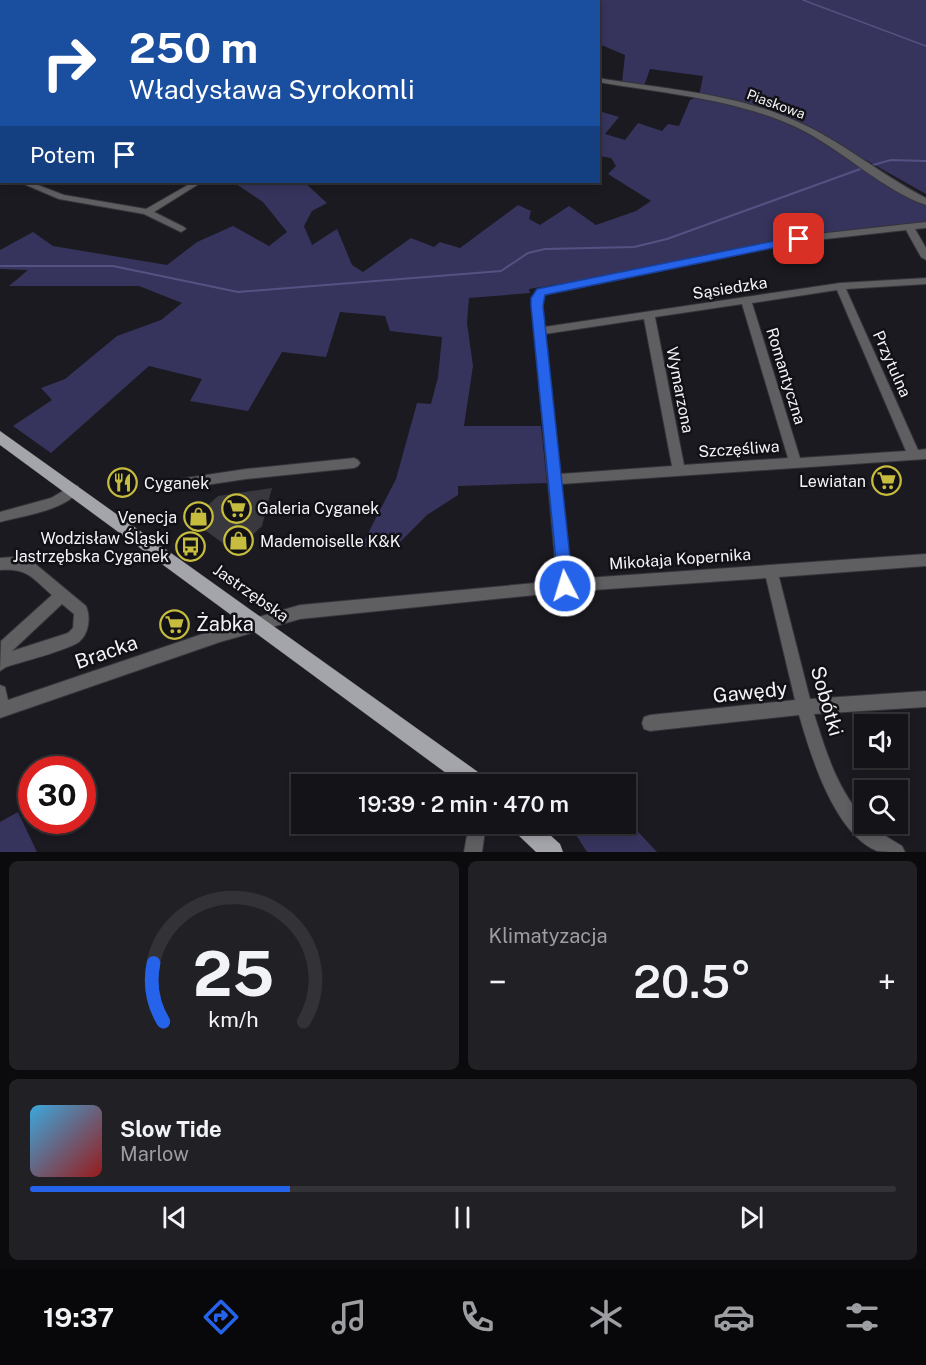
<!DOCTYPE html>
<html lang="pl">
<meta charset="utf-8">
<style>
:root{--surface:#141418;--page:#212125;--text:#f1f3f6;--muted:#9d9ea2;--line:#333337;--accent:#2563eb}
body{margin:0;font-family:"Public Sans",sans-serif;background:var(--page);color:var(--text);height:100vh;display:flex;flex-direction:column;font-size:22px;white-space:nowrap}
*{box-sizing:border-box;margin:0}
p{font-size:20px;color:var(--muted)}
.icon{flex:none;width:33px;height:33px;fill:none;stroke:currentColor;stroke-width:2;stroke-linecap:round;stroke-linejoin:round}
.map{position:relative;height:852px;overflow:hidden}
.side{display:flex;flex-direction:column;gap:9px;padding:9px;background:#0b0b0d;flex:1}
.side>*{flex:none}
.top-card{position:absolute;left:0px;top:0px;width:600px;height:183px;box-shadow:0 3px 9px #0003,0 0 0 2px var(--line);background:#1a4fa0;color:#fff;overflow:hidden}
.fabs{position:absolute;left:854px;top:714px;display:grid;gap:12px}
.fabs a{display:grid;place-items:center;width:54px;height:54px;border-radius:0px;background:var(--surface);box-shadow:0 3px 9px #0003,0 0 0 2px var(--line);font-size:30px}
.speed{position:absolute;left:18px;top:756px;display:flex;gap:12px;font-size:30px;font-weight:700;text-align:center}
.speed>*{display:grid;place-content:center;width:78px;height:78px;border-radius:50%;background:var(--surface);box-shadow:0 3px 9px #0003,0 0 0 2px var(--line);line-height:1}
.speed .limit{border:9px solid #d22;background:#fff;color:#111}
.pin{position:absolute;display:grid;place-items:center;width:51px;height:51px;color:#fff;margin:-26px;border-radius:12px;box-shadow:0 3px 9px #0006}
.me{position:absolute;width:66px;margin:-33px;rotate:355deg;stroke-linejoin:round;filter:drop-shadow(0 0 4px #0008)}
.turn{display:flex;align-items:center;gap:21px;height:126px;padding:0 30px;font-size:27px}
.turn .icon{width:78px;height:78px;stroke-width:2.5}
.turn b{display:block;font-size:42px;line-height:51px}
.then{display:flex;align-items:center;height:57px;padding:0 30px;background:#0003;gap:12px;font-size:22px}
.big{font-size:45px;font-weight:600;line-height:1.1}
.side .tile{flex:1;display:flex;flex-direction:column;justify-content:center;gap:9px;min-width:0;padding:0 21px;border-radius:9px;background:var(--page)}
.side .dial{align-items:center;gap:0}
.dial svg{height:156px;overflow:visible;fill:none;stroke:var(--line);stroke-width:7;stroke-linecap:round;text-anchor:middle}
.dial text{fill:var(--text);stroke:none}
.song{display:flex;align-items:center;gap:18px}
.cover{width:72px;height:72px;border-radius:9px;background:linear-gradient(135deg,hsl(200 70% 55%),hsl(0 70% 35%))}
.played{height:6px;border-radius:3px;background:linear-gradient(90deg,var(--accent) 30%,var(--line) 30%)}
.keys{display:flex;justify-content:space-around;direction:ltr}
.heat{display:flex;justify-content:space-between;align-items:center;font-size:33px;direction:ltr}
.side .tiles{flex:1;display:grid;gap:9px;grid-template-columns:1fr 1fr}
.tile:last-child{grid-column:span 2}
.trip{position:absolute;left:291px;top:774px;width:345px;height:60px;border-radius:0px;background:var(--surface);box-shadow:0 3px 9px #0003,0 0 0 2px var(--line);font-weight:600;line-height:60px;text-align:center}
.tabs{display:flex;height:96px;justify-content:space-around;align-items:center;background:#08080a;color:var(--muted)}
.tabs .icon{width:42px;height:42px}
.tabs .current{color:var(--accent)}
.tabs b{font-size:27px;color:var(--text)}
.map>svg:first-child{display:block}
.green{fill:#36345c}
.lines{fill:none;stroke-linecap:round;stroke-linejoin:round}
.stream-far1{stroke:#545282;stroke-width:1.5}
.stream{stroke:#545282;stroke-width:2}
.building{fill:#38383e}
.minor-casing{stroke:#34343a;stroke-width:2}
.major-casing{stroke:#34343a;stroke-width:1}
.minor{fill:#5f5f62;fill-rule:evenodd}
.major{fill:#a4a4ab;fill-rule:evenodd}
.route{fill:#2563eb;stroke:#184099;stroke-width:1.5}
.labels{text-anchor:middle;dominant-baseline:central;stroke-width:5;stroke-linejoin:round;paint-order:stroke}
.far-street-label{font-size:14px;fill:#f4f4f8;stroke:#111116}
.street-label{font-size:16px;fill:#f4f4f8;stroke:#111116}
.poi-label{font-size:16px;fill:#f4f4f8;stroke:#111116;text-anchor:end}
.near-poi-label{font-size:20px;fill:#f4f4f8;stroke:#111116;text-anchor:start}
.near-street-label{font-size:20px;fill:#f4f4f8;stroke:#111116}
</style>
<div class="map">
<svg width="926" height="852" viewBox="0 0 926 852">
<rect width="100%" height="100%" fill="#1a1a20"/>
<g class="green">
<path d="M 470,0 L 926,0 L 926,194 L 864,159 L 858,162 L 906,196 L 926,205 L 926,222 L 790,238 L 627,273 L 529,289 L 530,293 L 469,298 L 467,323 L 473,366 L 464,426 L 541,426 L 547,483 L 458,486 L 458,495 L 427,515 L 396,546 L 361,547 L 396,479 L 417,403 L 431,404 L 438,377 L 442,337 L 390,331 L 385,316 L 340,312 L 326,357 L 282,352 L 248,411 L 190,401 L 202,379 L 149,366 L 51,453 L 13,426 L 52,400 L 41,388 L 65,379 L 117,336 L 161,320 L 182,303 L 139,286 L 9,286 L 28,270 L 0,269 L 0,250 L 33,232 L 53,246 L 167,265 L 197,242 L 233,226 L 269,246 L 287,232 L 263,202 L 233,182 L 304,182 L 327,203 L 312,211 L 304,226 L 312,245 L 337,229 L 352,265 L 363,272 L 411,238 L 434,247 L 440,242 L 460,248 L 518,205 L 531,211 L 529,219 L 540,225 L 569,206 L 596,225 L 636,211 L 651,201 L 608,174 L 616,166 L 611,158 L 599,156 L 599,111 L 619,117 L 605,134 L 625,140 L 638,123 L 662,131 L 668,124 L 679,126 L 690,100 L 699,96 L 703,76 L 650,69 L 644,86 L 622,83 L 625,55 L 599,44 L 598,2 Z"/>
<path d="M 18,812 L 37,852 L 0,852 L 0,822 Z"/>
<path d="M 626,819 L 657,852 L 587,852 L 569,824 L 626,824 Z"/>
</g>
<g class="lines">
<path class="stream-far1" d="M 803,0 L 926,46"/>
<g class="stream">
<path d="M 873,165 L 891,160 L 926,161"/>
<path d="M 0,266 L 113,266 L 238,292 L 501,271 L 528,253 L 545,249 L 634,247 L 667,239 L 863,168"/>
</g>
</g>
<path class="building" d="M 272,488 L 262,526 L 235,552 L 191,520 L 218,496 Z"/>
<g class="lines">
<defs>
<g id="minor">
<path d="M 381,0 L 392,2 L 382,2 Z"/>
<path d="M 598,78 C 664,89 734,93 796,121 C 842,141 881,175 926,198 L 926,205 C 886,192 843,151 804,131 C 740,99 668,94 598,82 Z"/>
<path d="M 0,169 L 2,170 L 2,176 L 0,175 Z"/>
<path d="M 19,182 L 30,182 L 64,195 L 146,209 L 193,182 L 202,182 L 154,212 L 184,227 L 186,229 L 181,232 L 144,214 L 59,199 Z"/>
<path d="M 926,222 L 926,228 L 915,229 L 926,248 L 926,260 L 921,257 L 906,230 L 799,242 L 544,295 L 542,298 L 544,327 L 840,283 L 926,278 L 926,284 L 846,289 L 918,450 L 926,449 L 926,459 L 561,484 L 571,579 L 926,554 L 926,566 L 779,577 L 810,699 L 926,691 L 926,707 L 814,714 C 826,751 837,790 864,818 L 864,824 L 869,824 L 884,835 L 902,846 L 905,852 C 896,852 884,852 877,851 C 834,833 811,756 799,715 L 650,731 L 644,729 L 642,723 L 644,717 L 650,715 L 795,700 L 766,578 L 565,592 L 300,619 L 220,642 L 0,718 L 0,685 L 5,687 L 8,700 L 220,628 L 300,605 L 557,581 L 532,306 L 532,298 L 537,290 L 799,236 ZM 837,290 L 906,451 L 800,458 L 752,303 ZM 742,304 L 788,458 L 684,465 L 655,317 ZM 644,319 L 672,466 L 560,474 L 545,334 Z"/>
<path d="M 354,458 L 358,460 L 360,463 L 358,466 L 354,468 L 246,479 L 166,491 L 161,490 L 160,486 L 161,482 L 166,481 L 246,469 Z"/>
<path d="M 73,485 L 78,486 L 79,490 C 67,510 22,516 0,522 L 0,512 L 51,498 Z"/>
<path d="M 13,557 L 33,562 L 86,606 C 91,617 89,634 79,642 C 68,650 22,662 6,667 L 0,671 L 1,641 L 52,595 C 32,578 28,568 0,570 L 0,558 ZM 62,604 L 74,614 L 73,628 L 68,633 L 12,651 Z"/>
<path d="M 469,824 L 486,824 L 482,852 L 464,852 Z"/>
</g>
<g id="major">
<path d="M 0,431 L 485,777 L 488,784 L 461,784 L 0,445 Z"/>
<path d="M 512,824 L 538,824 L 560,844 L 563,852 L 536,852 L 515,832 Z"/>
</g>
</defs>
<use href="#minor" class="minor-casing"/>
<use href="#major" class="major-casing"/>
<use href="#minor" class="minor"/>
<use href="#major" class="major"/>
</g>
<path class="route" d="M 799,236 L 804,239 L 802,242 L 545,295 L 543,306 L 573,586 L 570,591 L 559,591 L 531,306 L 531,298 L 537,289 Z"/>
<defs>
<symbol id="supermarket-ring" viewBox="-11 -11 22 22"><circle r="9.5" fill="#111116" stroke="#c6bc3d" stroke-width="1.5"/><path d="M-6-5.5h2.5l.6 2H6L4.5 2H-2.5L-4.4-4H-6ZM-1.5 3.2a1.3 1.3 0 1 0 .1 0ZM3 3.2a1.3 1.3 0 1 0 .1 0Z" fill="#c6bc3d"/></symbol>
<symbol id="restaurant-ring" viewBox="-11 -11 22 22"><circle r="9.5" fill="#111116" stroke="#c6bc3d" stroke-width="1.5"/><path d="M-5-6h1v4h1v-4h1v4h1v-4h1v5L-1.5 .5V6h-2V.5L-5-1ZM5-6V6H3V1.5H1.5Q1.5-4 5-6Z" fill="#c6bc3d"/></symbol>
<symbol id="shop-ring" viewBox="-11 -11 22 22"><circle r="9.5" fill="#111116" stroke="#c6bc3d" stroke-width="1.5"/><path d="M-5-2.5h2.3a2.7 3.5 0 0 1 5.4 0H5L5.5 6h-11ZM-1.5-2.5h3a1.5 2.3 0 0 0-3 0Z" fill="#c6bc3d"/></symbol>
<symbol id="bus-ring" viewBox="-11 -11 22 22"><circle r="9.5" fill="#111116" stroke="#c6bc3d" stroke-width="1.5"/><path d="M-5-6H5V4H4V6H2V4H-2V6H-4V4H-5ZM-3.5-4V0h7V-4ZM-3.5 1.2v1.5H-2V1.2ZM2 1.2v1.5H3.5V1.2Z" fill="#c6bc3d"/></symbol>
</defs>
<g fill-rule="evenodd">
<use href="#supermarket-ring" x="870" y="464" width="33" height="33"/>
<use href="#restaurant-ring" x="106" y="466" width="33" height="33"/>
<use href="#supermarket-ring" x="220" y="492" width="33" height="33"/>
<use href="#shop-ring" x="182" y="500" width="33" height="33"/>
<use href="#shop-ring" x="222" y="524" width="33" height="33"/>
<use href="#bus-ring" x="174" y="530" width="33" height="33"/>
<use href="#supermarket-ring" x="158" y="608" width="33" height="33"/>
</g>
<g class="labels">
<g class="far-street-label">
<text transform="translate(776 104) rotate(20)">Piaskowa</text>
</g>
<g class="street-label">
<text transform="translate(730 288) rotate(-9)">Sąsiedzka</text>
<text transform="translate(892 364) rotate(66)">Przytulna</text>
<text transform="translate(786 376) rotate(73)">Romantyczna</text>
<text transform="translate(680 390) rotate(79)">Wymarzona</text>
<text transform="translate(739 449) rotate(-4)">Szczęśliwa</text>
<text transform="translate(680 559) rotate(-4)">Mikołaja Kopernika</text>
<text transform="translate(251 593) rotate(35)">Jastrzębska</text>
</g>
<g class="poi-label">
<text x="866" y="481">Lewiatan</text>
<text x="144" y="483" text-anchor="start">Cyganek</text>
<text x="257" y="508" text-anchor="start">Galeria Cyganek</text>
<text x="177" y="517">Venecja</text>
<text x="169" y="538">Wodzisław Śląski<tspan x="169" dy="18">Jastrzębska Cyganek</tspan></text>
<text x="260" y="541" text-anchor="start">Mademoiselle K&amp;K</text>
</g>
<g class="near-poi-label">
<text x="196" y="624">Żabka</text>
</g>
<g class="near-street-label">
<text transform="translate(106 652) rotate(-19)">Bracka</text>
<text transform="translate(750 692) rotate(-6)">Gawędy</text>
<text transform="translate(827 701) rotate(74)">Sobótki</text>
</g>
</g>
</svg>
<div class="fabs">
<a><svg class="icon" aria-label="sound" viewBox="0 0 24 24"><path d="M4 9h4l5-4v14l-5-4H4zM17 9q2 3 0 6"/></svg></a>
<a><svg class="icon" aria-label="search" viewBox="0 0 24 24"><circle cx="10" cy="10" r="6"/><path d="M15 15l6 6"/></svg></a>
</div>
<div class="speed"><div class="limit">30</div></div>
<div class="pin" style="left:799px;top:239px;background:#d93025"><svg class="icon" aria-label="arrive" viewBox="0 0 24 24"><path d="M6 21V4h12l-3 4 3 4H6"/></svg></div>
<svg class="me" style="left:565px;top:586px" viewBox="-20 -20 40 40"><circle r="17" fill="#2563eb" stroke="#fff" stroke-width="3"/><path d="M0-11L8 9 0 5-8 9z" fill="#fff"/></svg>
<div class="trip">19:39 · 2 min · 470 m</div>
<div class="top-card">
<div class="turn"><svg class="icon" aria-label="right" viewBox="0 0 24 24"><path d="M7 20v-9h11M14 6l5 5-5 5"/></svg><div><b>250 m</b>Władysława Syrokomli</div></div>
<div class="then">Potem<svg class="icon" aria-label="arrive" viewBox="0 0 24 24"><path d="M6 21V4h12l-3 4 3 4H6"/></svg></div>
</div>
</div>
<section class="side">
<div class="tiles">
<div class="tile dial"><svg viewBox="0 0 100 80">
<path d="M14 69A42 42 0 1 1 86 69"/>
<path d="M14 69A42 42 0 0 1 9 39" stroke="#2563eb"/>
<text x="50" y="56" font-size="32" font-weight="700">25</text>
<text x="50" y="72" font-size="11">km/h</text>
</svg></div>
<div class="tile"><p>Klimatyzacja</p>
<div class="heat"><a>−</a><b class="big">20.5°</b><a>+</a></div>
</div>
<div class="tile">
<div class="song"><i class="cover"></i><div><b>Slow Tide</b><p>Marlow</p></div></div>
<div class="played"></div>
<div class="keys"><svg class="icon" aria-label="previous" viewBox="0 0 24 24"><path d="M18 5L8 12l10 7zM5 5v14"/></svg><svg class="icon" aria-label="pause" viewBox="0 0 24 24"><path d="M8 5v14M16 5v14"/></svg><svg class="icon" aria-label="next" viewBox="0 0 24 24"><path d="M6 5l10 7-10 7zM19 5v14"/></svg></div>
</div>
</div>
</section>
<nav class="tabs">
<b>19:37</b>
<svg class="icon current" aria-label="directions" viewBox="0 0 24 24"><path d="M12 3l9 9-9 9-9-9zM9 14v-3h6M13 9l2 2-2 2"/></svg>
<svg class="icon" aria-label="music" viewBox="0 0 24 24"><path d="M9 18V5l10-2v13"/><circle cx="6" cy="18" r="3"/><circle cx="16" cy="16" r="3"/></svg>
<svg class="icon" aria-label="phone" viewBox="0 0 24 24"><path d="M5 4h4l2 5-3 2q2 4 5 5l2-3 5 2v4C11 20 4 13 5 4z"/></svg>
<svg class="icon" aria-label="climate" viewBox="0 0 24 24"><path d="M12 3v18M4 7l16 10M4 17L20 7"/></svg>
<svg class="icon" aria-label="car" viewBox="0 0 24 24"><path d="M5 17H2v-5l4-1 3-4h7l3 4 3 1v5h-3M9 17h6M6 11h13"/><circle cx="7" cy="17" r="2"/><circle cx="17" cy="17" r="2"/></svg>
<svg class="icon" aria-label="filters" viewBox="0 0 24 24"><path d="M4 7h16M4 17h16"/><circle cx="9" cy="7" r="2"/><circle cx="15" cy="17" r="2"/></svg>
</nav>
